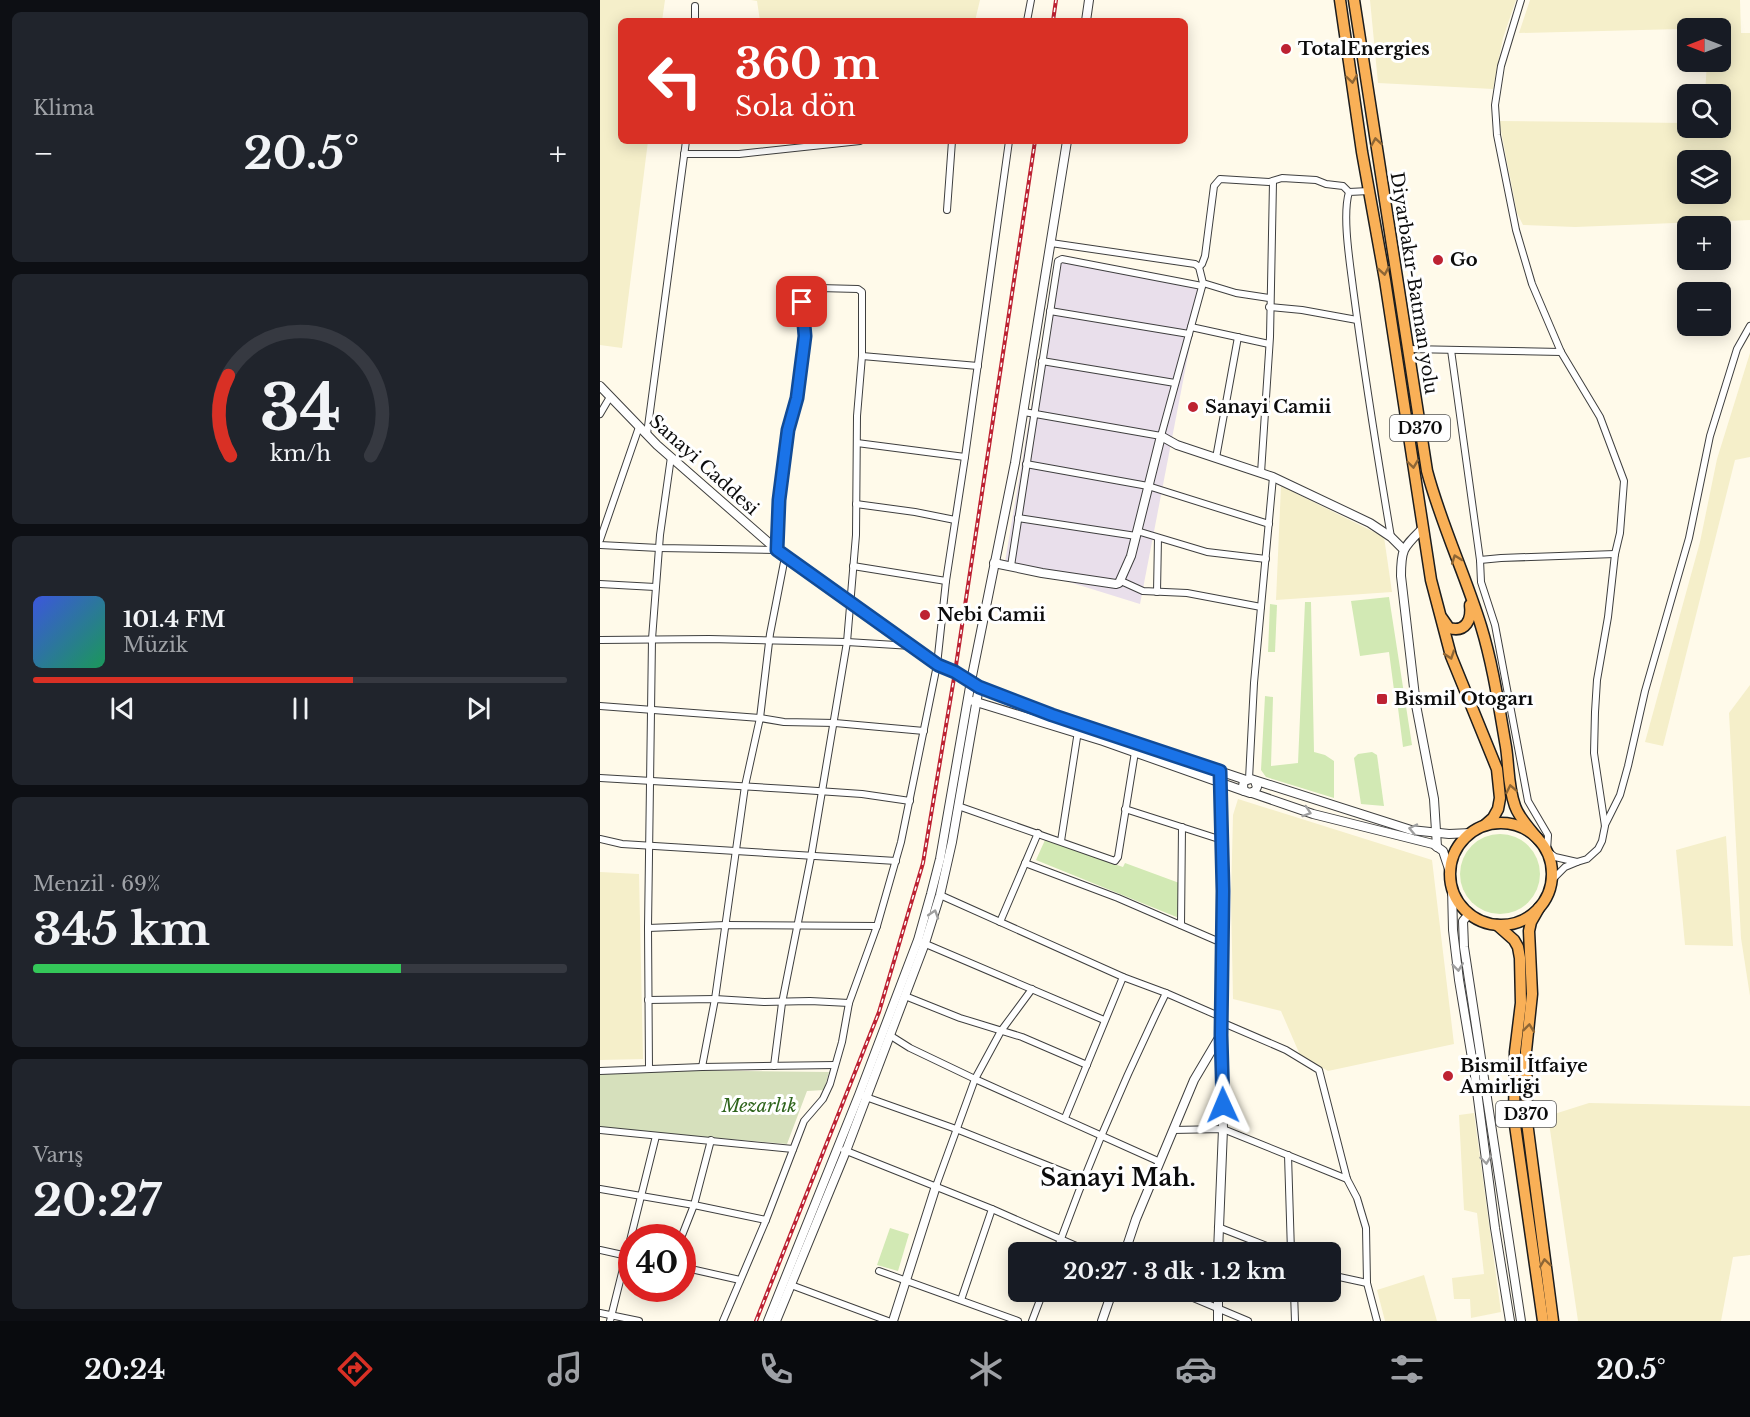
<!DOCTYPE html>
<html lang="tr">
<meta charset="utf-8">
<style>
:root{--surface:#171b24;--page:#20242c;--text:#f1f3f6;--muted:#9ea1a6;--line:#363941;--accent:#d93025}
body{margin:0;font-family:"Libre Baskerville",serif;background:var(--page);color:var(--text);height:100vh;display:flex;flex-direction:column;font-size:22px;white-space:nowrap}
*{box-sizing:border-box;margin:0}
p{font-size:20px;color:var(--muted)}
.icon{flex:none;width:33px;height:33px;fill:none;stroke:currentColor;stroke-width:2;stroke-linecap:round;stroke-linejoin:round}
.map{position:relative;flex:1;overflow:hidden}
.drawer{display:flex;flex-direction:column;gap:12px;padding:12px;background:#0d0f14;width:600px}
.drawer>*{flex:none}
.hud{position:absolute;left:18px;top:18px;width:570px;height:126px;border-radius:9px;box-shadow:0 3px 15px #0003;background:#d93025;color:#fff;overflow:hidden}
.needle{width:39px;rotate:270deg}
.tools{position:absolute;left:1077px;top:18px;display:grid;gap:12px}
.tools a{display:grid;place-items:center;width:54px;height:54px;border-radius:9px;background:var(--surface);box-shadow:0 3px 15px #0003;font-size:30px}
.speed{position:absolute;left:18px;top:1224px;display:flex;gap:12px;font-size:30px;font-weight:700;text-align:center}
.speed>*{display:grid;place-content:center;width:78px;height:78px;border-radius:50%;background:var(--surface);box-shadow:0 3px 15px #0003;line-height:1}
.speed .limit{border:9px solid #d22;background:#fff;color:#111}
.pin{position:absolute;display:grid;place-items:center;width:51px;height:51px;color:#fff;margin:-26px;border-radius:12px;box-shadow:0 3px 9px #0006}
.me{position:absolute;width:66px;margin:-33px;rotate:359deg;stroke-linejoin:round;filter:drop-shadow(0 0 4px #0008)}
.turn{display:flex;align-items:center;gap:21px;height:126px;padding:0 18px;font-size:27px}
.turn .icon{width:78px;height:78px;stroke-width:2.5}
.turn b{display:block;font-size:42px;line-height:51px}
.big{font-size:45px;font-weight:700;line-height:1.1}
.drawer .widget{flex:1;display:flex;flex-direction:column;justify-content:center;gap:9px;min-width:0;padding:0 21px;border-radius:9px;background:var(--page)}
.drawer .dial{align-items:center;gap:0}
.dial svg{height:156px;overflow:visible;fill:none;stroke:var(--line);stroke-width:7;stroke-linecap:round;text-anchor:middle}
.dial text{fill:var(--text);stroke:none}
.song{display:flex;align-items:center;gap:18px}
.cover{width:72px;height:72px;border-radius:9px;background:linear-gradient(135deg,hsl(230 70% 55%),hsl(150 70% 35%))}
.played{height:6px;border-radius:3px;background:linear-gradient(90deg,var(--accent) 60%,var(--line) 60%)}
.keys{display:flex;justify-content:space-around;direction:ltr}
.heat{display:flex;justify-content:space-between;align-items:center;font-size:33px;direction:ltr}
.charge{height:9px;border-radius:4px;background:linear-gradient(90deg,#34c759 69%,var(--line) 0)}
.trip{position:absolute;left:408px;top:1242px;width:333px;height:60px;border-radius:9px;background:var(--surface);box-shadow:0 3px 15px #0003;font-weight:700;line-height:60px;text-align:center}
.dock{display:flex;height:96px;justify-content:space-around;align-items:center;background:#090b0e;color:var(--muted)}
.dock .icon{width:42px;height:42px}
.dock .on{color:var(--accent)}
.dock b{font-size:27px;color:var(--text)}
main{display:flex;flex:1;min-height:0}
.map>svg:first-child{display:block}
.industrial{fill:#e9dfeb}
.farmland{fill:#f5efca;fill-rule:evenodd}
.green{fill:#d2e9b4}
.cemetery{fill:#d6e0bc}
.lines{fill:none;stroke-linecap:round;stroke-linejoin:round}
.minor-casing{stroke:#3f3f3f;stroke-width:8}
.tertiary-casing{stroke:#3f3f3f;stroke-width:10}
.trunk-casing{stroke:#1d1d1d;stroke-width:13}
.minor{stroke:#fff;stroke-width:6}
.tertiary{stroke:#fff;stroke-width:8}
.trunk{stroke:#f9b057;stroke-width:10}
.rail-casing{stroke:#bd2232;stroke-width:4}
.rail{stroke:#fff;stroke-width:1.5;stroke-dasharray:4.5;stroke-linecap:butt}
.oneway{stroke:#8e6635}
.oneway2{stroke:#9e9e9e}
.route-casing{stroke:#114b97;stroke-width:15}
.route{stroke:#1a73e8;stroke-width:10}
.poi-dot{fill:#bd2232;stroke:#fff;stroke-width:2}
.labels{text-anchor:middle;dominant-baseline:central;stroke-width:6;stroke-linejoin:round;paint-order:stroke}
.shield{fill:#fff;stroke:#555;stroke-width:1.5}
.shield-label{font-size:16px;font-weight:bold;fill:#0c0c0c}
.poi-label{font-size:18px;font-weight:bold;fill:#0c0c0c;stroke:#fff;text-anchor:start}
.street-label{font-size:18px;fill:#0c0c0c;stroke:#fff}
.park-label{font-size:18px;font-style:italic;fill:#2e641c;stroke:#fff}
.district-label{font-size:24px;font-weight:bold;fill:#0c0c0c;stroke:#fff}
</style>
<main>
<section class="drawer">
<div class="widget"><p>Klima</p>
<div class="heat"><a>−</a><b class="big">20.5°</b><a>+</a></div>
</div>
<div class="widget dial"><svg viewBox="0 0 100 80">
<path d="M14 69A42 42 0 1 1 86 69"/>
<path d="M14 69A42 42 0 0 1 13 28" stroke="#d93025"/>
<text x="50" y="56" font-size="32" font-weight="700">34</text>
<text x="50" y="72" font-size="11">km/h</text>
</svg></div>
<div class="widget">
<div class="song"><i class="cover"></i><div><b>101.4 FM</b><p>Müzik</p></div></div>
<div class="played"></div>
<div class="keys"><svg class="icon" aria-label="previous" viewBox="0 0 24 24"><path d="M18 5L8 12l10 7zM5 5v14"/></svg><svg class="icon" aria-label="pause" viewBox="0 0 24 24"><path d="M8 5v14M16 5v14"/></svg><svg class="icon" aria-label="next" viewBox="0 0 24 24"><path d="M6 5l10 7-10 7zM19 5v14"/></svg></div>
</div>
<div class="widget"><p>Menzil · 69%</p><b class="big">345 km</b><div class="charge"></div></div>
<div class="widget"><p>Varış</p><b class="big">20:27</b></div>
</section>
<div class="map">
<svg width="1150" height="1321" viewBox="0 0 1150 1321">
<rect width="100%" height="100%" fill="#fffaea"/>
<path class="industrial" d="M 456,260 L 601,288 L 540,604 L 405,562 Z"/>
<g class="farmland">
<path d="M 0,0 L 65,0 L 62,21 L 21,21 L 21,141 L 48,141 L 22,348 L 0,345 Z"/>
<path d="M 151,0 L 380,0 L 375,21 L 160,21 L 157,1 Z"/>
<path d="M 770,0 L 916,0 L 903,38 L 893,89 L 778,83 Z"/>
<path d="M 930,0 L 1140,0 L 1141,33 L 1150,33 L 1150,220 L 975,227 L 923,225 L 917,213 L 899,121 L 1087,123 L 1088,128 L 1120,128 L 1120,94 L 1105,94 L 1107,62 L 1120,62 L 1120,28 L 919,33 ZM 1088,160 L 1120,160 L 1120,194 L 1088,194 Z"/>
<path d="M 1150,353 L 1150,457 L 1135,460 L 1063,746 L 1045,742 L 1100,542 L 1117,459 Z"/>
<path d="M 681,486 L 784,537 L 792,592 L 676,600 Z"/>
<path d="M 1150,685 L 1150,996 L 1141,938 L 1129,713 Z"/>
<path d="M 638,799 L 832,860 L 854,1044 L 728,1071 L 700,1055 L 681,1011 L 633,999 L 631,898 L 633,815 Z"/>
<path d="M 1126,836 L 1133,946 L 1085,945 L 1076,850 Z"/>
<path d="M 0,872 L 39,874 L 43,1059 L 0,1060 Z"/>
<path d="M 989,1103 L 1150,1106 L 1150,1255 L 1133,1257 L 1121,1321 L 978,1321 L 948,1116 Z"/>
<path d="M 874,1113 L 901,1312 L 871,1318 L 870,1299 L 854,1299 L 852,1278 L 884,1274 L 877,1213 L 864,1210 L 859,1115 Z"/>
<path d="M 824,1275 L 837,1321 L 785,1321 L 777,1290 Z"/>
</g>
<g class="green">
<path d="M 789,597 L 812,745 L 803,747 L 798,708 L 801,707 L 798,690 L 794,690 L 789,652 L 760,656 L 751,601 Z"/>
<path d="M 705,602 L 711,602 L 714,752 L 725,755 L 734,761 L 734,798 L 666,777 L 661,770 L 665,696 L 673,697 L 671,766 L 698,763 Z"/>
<path d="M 670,604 L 677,605 L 675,652 L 668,652 Z"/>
<path d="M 772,752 L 777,755 L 784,806 L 761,804 L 754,758 L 758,754 Z"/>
<circle cx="900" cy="874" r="40"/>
<path d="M 445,840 L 523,867 L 525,863 L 582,884 L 579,918 L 436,860 Z"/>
<path d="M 290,1228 L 309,1234 L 298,1271 L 277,1265 Z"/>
</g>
<path class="cemetery" d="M 63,1070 L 229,1072 L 224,1090 L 207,1091 L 187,1144 L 0,1128 L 0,1074 Z"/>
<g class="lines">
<defs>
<g id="minor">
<path d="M 921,0 L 901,66 L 895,105 L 897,135 L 916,230 L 932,284 L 961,352 L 1000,417 L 1024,481 L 1020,533 L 1015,554 L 1008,617 L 997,680 L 995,712 L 994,753 L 1005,826 L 1002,841 L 998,849 L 987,859 L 977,862"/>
<path d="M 95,21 L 95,6"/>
<path d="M 427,21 L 431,0"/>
<path d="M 84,154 L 139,154 L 260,141"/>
<path d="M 769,191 L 749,192 C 742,216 750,263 753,288 C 764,371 777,454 791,537"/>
<path d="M 347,210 L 352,141"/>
<path d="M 451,243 L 595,264 L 599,267 L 603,283 L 636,293 L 669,298"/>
<path d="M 599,267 L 602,264 L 605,256 L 614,186 L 620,179 L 669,182 L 682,178 L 716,180 L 726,184 L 743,186 L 749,192"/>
<path d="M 669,307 L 702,310 L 757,320"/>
<path d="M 450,311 L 589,334"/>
<path d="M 591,327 L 669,344"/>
<path d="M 808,349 L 961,352"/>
<path d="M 851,350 L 880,560 L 881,582 L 895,625 L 928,801 L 948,835 L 947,851 L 955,857 L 977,862 L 965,867 L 952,880"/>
<path d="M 262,356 L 378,366"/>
<path d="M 442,361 L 575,383"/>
<path d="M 424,412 L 561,436 L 603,283"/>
<path d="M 0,414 L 10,397"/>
<path d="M 47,434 L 86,141"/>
<path d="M 257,443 L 365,457"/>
<path d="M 616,458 L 638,337"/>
<path d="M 426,464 L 548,486 L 669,524"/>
<path d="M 661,473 L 670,337 L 673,182"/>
<path d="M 256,504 L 315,512 L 355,520"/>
<path d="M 418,518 L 536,536"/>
<path d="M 537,531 L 607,552 L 666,559"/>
<path d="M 0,540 L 39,427"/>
<path d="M 0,545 L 59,548 L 177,550 L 179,500 L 188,430 L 197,398 L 205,336 L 203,292 L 219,288 L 258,289 L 262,292 L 262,356 L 257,416 L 256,535 L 247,642 L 211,857 L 182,1003 L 174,1066"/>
<path d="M 880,560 L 901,558 L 1015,554"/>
<path d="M 253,566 L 346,581"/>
<path d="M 411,566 L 458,261 L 462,259 L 602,286"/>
<path d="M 521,581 L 543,591 L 587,593 L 661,607"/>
<path d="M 0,584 L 55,587"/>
<path d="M 557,592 L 558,538"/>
<path d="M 0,640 L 109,639 L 247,642 L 312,646"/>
<path d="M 0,706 L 160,718 L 184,722 L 235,723 L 324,731"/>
<path d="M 0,778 L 188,789 L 262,794 L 310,801"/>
<path d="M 649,779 L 654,683 L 673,477"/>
<path d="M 358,806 L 515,861 L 518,857 L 535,752"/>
<path d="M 525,809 L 622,840"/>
<path d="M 1005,825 L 1020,795 L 1028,766 L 1045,691 L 1089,538 L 1110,436 L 1137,349 L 1150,326"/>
<path d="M 0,839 L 22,844 L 296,861"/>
<path d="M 461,841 L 478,731"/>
<path d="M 425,863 L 518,898 L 622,943"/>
<path d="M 340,895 L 523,977 L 566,993 L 621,1017"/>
<path d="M 400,922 L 438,833"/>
<path d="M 581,925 L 582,827"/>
<path d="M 48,928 L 126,925 L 277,926"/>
<path d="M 321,942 L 504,1020"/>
<path d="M 305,996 L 360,1018 L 422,1037 L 487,1065"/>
<path d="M 48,1000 L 115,999 L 164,1002 L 210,1001 L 249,1003"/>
<path d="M 621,1022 L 686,1050 L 719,1070 L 747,1179 L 757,1198 L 766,1228 L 767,1283 L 777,1321"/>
<path d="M 291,1036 L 310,1048 L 375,1079 L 560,1162"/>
<path d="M 102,1067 L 115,999 L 145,786 L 160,718 L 170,634 L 185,557"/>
<path d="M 49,1068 L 48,928 L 52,639 L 60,535 L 71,457"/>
<path d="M 0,1071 L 102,1067 L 235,1065"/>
<path d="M 263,1096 L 356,1129 L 484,1180"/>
<path d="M 465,1118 L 523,977"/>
<path d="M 0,1130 L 193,1149"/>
<path d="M 573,1130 L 623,1129 L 747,1179"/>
<path d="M 244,1150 L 392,1209 L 490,1252"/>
<path d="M 688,1155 L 691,1252"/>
<path d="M 336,1186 L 375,1079 L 401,1031 L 432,989"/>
<path d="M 0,1189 L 94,1205 L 166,1220"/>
<path d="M 618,1227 L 682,1252"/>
<path d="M 81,1238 L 94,1205 L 111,1140"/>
<path d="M 0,1250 L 32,1257"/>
<path d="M 456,1252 C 488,1164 525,1077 566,993"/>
<path d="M 82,1267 L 140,1280"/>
<path d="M 279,1271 L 418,1321"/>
<path d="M 730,1275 L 767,1283"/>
<path d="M 191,1285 L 288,1321"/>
<path d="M 579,1292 L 648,1321"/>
<path d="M 694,1292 L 695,1321"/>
<path d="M 361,1300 L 392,1209"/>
<path d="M 0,1313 L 39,1321"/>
<path d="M 10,1321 L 56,1136"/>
<path d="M 123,1321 L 166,1220 L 204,1121 L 223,1099 L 230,1084 L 242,1042 L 249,1003 L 277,926 L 301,842 L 337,665 L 346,581 L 365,457 L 409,141"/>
<path d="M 432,1321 L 443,1292"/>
</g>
<g id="tertiary">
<path d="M 486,21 L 489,0"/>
<path d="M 0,386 L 57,445 L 185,557 L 337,665 L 355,672 L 379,687 L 452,715 L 646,780"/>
<path d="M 822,529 C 803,548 801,549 801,576 L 816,705 L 834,799 L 837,847"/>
<path d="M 394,563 L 442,573 L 516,584 L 519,583 L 531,556 L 561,436 L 577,445 L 673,477 L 770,523 L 791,537 L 803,549"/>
<path d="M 373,701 L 503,741 L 644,791"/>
<path d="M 655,781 L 657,787 L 655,791 L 650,793 L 644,791 L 643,786 L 644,781 L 651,779 L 811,830 L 849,834 L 871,833"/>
<path d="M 652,793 L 713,814 L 833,844 L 843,851 L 850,872"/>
<path d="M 852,888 L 853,930 L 859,980 L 875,1076 L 895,1228 L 910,1321"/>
<path d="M 869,914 L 863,921 L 864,947 L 921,1321"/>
<path d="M 525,1252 L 536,1219 L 594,1080 L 620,1036"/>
<path d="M 618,1252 L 623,1129 L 621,1035 L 623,891 L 620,771"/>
<path d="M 168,1321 L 259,1095 L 318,940 L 331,894 L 340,859 L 371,681 L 415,463 L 467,141"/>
<path d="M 176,1321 L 246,1151 L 325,943 L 340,895 L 352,842 L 379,687"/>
<path d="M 293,1321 L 336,1186"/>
<path d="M 502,1321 L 512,1292"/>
<path d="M 618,1321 L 618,1292"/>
</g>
<g id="trunk">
<path d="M 740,0 L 762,152 L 785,280 L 831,580 L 851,656 L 897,769 L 900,798 L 898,809 L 893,818 L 885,825"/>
<path d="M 754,0 L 827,471 C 841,524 865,574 881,626 C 893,665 899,707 906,747 C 909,767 908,787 915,806 C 919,818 930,829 938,839"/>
<path d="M 842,618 L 849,628 C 866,633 872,619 870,605"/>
<circle cx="901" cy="874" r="51"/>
<path d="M 939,908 L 931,922 L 929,931 L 932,994 L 926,1051 L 927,1122 L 953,1321"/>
<path d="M 897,925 L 914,940 L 918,947 L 920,958 L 921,1003 L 915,1052 L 914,1118 L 943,1321"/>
</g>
</defs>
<use href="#minor" class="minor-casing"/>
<use href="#tertiary" class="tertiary-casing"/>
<use href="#trunk" class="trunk-casing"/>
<use href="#minor" class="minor"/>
<use href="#tertiary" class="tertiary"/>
<use href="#trunk" class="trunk"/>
<defs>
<g id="rail">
<path d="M 453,21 L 456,0"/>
<path d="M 156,1321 L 279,1012 L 323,863 L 355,672 L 435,141"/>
</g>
</defs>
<use href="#rail" class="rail-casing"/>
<use href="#rail" class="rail"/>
</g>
<defs><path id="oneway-chevron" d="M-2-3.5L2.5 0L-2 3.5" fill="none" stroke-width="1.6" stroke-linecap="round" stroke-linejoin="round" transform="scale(1.5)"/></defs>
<g class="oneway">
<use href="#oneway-chevron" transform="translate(752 79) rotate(82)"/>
<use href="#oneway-chevron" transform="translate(776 142) rotate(-99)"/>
<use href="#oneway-chevron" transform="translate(784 271) rotate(80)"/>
<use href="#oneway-chevron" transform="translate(813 464) rotate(82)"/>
<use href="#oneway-chevron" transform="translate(856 559) rotate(-110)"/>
<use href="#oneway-chevron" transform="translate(850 655) rotate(71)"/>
<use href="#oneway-chevron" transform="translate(911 789) rotate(-101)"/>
<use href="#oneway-chevron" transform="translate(929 1028) rotate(-83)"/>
<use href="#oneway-chevron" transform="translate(945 1263) rotate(-98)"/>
</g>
<g class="oneway2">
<use href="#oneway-chevron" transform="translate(707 812) rotate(18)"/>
<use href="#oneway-chevron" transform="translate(813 829) rotate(-168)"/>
<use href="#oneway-chevron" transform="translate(334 914) rotate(-72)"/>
<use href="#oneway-chevron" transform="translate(858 967) rotate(83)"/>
<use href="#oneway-chevron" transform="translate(886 1160) rotate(83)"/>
</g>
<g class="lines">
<defs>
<path id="route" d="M 202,302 L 205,336 L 197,398 L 188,430 L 179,500 L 177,550 L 338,665 L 355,672 L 379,687 L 452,715 L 620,771 L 623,891 L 621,1035 L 623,1105"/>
</defs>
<use href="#route" class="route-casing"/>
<use href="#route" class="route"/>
</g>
<g class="poi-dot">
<circle cx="686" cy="49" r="6"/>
<circle cx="838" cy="260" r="6"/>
<circle cx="593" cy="407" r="6"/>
<circle cx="325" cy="615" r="6"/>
<rect x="776" y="693" width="12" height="12" rx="3"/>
<circle cx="848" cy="1076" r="6"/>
</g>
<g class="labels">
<g class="shield">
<rect x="790" y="415" width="60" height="26" rx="4.5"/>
<rect x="896" y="1101" width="60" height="26" rx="4.5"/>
</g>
<g class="shield-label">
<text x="820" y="428">D370</text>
<text x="926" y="1114">D370</text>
</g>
<g class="poi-label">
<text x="698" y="49">TotalEnergies</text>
<text x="850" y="260">Go</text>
<text x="605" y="407">Sanayi Camii</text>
<text x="337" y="615">Nebi Camii</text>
<text x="794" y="699">Bismil Otogarı</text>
<text x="860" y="1066">Bismil İtfaiye<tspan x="860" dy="21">Amirliği</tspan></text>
</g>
<g class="street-label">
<text transform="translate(814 283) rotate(81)">Diyarbakır-Batman yolu</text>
<text transform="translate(104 465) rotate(42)">Sanayi Caddesi</text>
</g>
<g class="park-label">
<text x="159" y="1106">Mezarlık</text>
</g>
<g class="district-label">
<text x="518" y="1177">Sanayi Mah.</text>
</g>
</g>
</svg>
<div class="tools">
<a><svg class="needle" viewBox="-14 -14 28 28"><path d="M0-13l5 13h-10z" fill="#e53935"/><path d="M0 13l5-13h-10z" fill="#9ea1a6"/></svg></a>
<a><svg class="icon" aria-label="search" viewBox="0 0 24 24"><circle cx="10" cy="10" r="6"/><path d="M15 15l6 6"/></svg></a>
<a><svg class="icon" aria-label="layers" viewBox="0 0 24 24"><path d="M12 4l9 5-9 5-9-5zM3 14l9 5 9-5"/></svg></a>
<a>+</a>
<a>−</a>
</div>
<div class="speed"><div class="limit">40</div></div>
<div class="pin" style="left:202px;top:302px;background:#d93025"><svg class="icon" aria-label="arrive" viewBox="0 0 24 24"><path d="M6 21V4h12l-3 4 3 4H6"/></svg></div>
<svg class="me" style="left:623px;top:1105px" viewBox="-20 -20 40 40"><path d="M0-17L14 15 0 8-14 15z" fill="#1a73e8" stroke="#fff" stroke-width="4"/></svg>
<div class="trip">20:27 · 3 dk · 1.2 km</div>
<div class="hud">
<div class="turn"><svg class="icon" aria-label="left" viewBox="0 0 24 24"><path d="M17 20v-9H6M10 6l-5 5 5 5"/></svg><div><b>360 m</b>Sola dön</div></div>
</div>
</div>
</main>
<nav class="dock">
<b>20:24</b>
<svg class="icon on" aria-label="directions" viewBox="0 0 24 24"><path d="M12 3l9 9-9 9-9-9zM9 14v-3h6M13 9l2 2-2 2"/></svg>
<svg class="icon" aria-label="music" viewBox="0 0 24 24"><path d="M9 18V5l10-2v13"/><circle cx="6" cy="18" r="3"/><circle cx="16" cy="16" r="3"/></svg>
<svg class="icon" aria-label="phone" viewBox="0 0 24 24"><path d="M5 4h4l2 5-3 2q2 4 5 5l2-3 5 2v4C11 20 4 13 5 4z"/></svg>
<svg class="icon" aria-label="climate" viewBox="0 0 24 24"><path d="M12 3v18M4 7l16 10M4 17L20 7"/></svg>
<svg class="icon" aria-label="car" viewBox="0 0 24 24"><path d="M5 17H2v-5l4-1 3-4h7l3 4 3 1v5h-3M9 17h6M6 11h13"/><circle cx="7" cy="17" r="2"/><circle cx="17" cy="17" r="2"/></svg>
<svg class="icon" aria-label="filters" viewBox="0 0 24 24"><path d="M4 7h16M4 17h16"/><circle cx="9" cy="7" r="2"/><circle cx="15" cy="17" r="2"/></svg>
<b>20.5°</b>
</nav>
